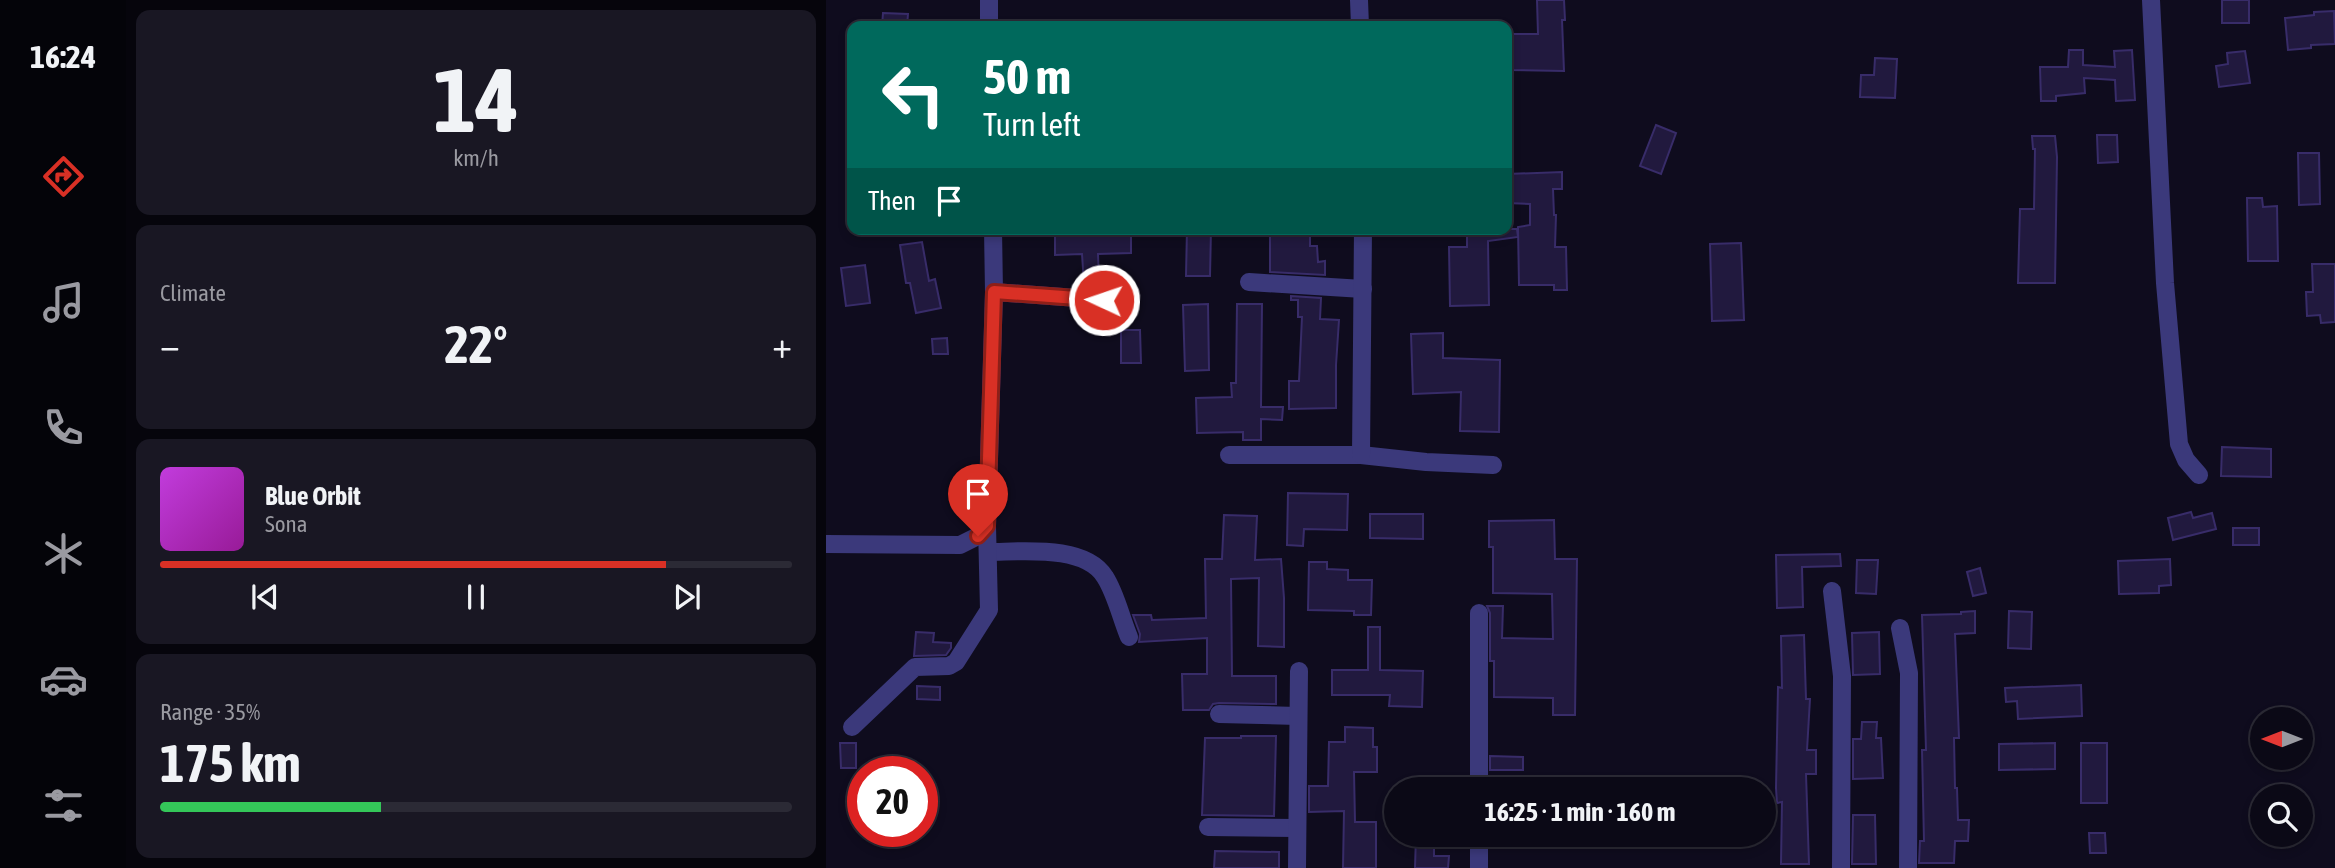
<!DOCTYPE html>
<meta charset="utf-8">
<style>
:root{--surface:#0b0916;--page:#191723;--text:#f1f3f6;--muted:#9a9aa1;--line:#2b2a35;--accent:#d93025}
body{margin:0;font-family:"Asap Condensed",sans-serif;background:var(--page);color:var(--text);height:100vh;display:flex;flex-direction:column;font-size:26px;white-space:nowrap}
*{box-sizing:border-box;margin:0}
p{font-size:23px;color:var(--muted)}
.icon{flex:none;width:38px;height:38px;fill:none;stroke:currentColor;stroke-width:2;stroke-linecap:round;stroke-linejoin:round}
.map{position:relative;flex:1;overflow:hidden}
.sheet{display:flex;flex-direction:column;gap:10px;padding:10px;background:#06050c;width:700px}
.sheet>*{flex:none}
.hud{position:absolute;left:21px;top:21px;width:665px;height:214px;border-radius:14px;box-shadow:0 4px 10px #0003,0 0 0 2px var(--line);background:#00695c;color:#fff;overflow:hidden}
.needle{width:46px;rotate:270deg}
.tools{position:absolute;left:1424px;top:707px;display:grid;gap:14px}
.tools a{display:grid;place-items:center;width:63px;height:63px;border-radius:50%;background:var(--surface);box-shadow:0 4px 10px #0003,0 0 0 2px var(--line);font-size:35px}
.speed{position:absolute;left:21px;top:756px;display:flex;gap:14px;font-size:35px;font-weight:700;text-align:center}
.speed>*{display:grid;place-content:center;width:91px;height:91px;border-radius:50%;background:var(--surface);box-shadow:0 4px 10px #0003,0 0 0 2px var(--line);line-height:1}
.speed .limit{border:10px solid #d22;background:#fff;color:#111}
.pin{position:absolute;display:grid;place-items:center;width:60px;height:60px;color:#fff;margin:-72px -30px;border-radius:50% 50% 50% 0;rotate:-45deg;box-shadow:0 0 7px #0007}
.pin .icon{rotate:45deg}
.me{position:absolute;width:77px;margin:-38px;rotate:273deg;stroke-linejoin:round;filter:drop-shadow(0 0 5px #0008)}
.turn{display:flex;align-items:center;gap:24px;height:147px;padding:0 21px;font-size:32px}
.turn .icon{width:91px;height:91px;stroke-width:2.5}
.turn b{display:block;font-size:49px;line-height:60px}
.then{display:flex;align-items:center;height:66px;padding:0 21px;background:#0003;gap:14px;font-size:26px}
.big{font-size:52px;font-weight:700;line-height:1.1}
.sheet .widget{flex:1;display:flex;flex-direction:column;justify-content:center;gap:10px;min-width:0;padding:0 24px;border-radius:14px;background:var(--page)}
.sheet .dial{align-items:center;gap:0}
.dial b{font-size:91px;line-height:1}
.song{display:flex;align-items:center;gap:21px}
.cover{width:84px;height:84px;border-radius:10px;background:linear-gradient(135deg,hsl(290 70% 55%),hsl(300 70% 35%))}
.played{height:7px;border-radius:4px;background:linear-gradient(90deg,var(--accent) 80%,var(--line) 80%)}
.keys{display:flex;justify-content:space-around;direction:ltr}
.heat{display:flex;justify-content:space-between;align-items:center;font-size:38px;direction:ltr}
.charge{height:10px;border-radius:5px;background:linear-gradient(90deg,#34c759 35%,var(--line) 0)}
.trip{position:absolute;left:558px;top:777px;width:392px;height:70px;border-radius:35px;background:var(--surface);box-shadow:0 4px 10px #0003,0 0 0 2px var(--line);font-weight:700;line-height:70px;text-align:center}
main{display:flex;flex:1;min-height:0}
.menu{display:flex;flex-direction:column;width:126px;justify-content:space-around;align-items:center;background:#040409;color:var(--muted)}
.menu .icon{width:49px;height:49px}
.menu .selected{color:var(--accent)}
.menu b{font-size:32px;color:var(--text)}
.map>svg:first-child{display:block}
.building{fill:#21193e;stroke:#382c69;stroke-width:2}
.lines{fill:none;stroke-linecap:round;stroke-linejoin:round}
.minor{stroke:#3b397b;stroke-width:18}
.route-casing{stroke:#8d1f18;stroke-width:18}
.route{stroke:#d93025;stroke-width:12}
</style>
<main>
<nav class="menu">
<b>16:24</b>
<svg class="icon selected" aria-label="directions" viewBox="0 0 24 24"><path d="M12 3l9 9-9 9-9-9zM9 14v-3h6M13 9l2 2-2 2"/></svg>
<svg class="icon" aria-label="music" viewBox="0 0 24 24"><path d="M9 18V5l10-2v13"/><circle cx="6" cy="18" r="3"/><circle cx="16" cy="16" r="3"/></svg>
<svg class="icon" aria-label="phone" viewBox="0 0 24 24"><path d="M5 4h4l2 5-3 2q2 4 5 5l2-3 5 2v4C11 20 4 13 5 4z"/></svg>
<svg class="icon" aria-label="climate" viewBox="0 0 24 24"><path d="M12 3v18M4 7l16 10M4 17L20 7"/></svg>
<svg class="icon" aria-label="car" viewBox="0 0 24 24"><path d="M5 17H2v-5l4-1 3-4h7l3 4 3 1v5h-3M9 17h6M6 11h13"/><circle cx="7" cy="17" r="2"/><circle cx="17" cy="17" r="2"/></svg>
<svg class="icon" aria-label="filters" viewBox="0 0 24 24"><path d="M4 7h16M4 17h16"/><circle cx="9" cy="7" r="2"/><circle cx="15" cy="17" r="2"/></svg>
</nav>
<section class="sheet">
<div class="widget dial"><b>14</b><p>km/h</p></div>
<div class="widget"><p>Climate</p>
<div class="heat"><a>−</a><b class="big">22°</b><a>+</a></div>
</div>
<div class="widget">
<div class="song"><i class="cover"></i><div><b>Blue Orbit</b><p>Sona</p></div></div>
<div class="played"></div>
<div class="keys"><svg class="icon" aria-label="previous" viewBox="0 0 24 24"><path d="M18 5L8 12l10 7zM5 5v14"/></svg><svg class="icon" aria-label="pause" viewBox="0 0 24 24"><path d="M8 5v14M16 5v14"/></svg><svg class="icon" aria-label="next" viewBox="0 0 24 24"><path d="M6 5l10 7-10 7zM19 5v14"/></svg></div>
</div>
<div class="widget"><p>Range · 35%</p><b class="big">175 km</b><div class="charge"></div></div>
</section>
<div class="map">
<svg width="1509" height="868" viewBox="0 0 1509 868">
<rect width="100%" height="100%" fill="#0f0c1e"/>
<g class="building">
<path d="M 711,0 L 738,0 L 739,20 L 736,20 L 738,71 L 681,70 L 681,34 L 712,34 Z"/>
<rect x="1396" y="0" width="27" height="23"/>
<path d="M 1508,11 L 1509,44 L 1485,45 L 1485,48 L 1462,50 L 1459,18 L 1488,15 L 1488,12 Z"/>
<path d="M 57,13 L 82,14 L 81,26 L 56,26 Z"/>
<path d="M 1243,50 L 1257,50 L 1257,65 L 1289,67 L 1288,51 L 1306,50 L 1309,100 L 1290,101 L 1289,80 L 1258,78 L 1259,93 L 1230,96 L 1230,101 L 1215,101 L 1214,67 L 1242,67 Z"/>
<path d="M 1419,51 L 1424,83 L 1393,87 L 1390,66 L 1402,64 L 1401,53 Z"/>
<path d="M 1049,58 L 1071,59 L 1069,98 L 1034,97 L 1035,75 L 1048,75 Z"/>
<path d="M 830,125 L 850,133 L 835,174 L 814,166 Z"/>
<path d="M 1271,135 L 1291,135 L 1292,162 L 1272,163 Z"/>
<path d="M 1206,136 L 1229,136 L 1231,157 L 1229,283 L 1192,283 L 1194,209 L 1208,209 L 1209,149 L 1207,149 Z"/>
<path d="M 1472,153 L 1493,153 L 1494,204 L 1473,205 Z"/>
<path d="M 736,172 L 736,189 L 727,189 L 728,215 L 730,215 L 729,247 L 740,247 L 741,290 L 728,290 L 728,285 L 693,285 L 692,227 L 704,225 L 704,204 L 681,203 L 681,174 Z"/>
<path d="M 1421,198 L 1436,198 L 1437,207 L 1451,206 L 1452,261 L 1422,261 Z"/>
<path d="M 229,229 L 305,229 L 305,253 L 272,254 L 273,283 L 258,284 L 256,254 L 229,255 Z"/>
<path d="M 361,229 L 385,229 L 384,276 L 360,276 Z"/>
<path d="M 641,229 L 691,229 L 692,237 L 662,241 L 663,305 L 624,306 L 623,247 L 641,247 Z"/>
<path d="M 484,233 L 484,246 L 491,246 L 492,262 L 499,261 L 499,275 L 444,272 L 444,234 Z"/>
<path d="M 96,242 L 103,281 L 109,279 L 115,308 L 90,313 L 84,283 L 80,283 L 74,245 Z"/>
<path d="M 915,243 L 918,320 L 886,321 L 884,244 Z"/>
<path d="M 1486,264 L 1509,264 L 1509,322 L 1495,323 L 1494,315 L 1481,316 L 1480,292 L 1487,292 Z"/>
<path d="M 39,265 L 44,303 L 20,306 L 15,268 Z"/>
<path d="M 465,296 L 495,298 L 494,319 L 513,320 L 510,365 L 510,408 L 463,409 L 463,381 L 473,381 L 476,317 L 472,317 L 472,300 L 465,300 Z"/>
<path d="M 382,304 L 383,370 L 359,371 L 357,305 Z"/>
<path d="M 411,304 L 436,304 L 435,407 L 457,407 L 456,420 L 435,419 L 435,440 L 417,440 L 417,432 L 371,433 L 370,398 L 406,397 L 405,383 L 410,383 Z"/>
<path d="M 295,330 L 314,330 L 315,363 L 295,363 Z"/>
<path d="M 617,333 L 617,358 L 674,360 L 673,432 L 634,431 L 635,392 L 587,394 L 585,334 Z"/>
<path d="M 121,338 L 122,354 L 107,354 L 106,339 Z"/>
<path d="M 1396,447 L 1445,449 L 1445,477 L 1395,476 Z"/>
<path d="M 462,493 L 522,494 L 521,530 L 478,529 L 477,546 L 461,545 Z"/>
<path d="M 1365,512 L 1367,518 L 1386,513 L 1390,529 L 1347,540 L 1342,518 Z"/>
<path d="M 544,514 L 597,514 L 597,539 L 544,538 Z"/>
<path d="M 398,515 L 431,516 L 429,560 L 455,559 L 458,598 L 458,647 L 432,646 L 433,578 L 405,579 L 406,676 L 450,676 L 450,704 L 393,703 L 387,704 L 383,710 L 357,710 L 356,674 L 381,674 L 381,638 L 313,642 L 314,634 L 307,615 L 325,615 L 326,620 L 380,618 L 379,559 L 396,559 Z"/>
<path d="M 728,520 L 729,559 L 751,559 L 749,715 L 727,715 L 727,698 L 668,697 L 668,661 L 664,661 L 664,613 L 661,606 L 677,606 L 676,638 L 727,639 L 726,594 L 667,593 L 667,547 L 663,547 L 663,521 Z"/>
<rect x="1407" y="528" width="26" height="17"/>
<path d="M 1014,554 L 1015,566 L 976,567 L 977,607 L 951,608 L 950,555 Z"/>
<path d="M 1344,559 L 1345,585 L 1333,586 L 1333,593 L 1293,594 L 1292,561 Z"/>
<path d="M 1031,560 L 1052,560 L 1050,594 L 1030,593 Z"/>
<path d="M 483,562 L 501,562 L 501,569 L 522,570 L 522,580 L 546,580 L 545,615 L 528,615 L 528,611 L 482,610 Z"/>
<path d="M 1154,568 L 1160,593 L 1147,596 L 1141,572 Z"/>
<path d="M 1149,611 L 1149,633 L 1129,634 L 1133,738 L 1128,738 L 1129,788 L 1131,788 L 1132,820 L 1143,820 L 1142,841 L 1129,841 L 1128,863 L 1093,863 L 1094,841 L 1098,841 L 1096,750 L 1100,750 L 1096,615 L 1135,614 L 1135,612 Z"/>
<path d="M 1183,611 L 1206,612 L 1205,649 L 1182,648 Z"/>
<path d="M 542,627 L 554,627 L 554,670 L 597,671 L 596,707 L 563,706 L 564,695 L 506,695 L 506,670 L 542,670 Z"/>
<path d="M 90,632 L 108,633 L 107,642 L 125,643 L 125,648 L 120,655 L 88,656 Z"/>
<path d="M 1053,632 L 1054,674 L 1027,675 L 1026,633 Z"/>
<path d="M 978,635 L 980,699 L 984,699 L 981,750 L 990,750 L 990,774 L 980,774 L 983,864 L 955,864 L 956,802 L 951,803 L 950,788 L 952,687 L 956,688 L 955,636 Z"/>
<path d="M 1255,685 L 1256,716 L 1192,719 L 1191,701 L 1180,702 L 1179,688 Z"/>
<path d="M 91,686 L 114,687 L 114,700 L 91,699 Z"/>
<path d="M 1036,722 L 1051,722 L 1050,738 L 1055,738 L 1057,778 L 1027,779 L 1027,739 L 1035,739 Z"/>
<path d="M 519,727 L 547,728 L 547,747 L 551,747 L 551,772 L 528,772 L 529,822 L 550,822 L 550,868 L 517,868 L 518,811 L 483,812 L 483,786 L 502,786 L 503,742 L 519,742 Z"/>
<path d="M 415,736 L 450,736 L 448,816 L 376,815 L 379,738 L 415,738 Z"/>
<path d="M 14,743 L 30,743 L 30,768 L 15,768 Z"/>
<path d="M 1229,743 L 1229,769 L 1173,770 L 1173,744 Z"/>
<rect x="1255" y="743" width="26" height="60"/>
<path d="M 664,756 L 697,757 L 697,770 L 664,770 Z"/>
<path d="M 1027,815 L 1049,815 L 1050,864 L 1026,864 Z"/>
<path d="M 1263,833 L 1279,833 L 1280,853 L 1264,853 Z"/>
<path d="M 590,835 L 608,835 L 608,856 L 623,856 L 622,868 L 589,868 Z"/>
<path d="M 389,851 L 453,852 L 453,868 L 388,868 Z"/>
</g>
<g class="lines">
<g class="minor">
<path d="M 163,0 L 163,26"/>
<path d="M 533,0 L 534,26"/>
<path d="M 1325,0 L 1339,283 L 1353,444 L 1360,460 L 1373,475"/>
<path d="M 423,282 L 537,289"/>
<path d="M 168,292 L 278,300"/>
<path d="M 403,455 L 535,455 L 600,462 L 667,465"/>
<path d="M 535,455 L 537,229"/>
<path d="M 0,544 L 134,545 L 152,536 L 161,526 L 168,292 L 167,229"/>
<path d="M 162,552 C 195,552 259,544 279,577 C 290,594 295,618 303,637"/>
<path d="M 1006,591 L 1016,676 L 1015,868"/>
<path d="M 653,613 L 653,789"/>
<path d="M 1074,628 L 1083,673 L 1082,868"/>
<path d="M 393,714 L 472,716"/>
<path d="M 26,727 L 89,667 L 123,666 L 130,662 L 163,610 L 161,526"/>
<path d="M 382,827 L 470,828"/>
<path d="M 653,835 L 653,868"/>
<path d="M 471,868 L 473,671"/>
</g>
</g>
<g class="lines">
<defs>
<path id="route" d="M 152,536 L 161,526 L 168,292 L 278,300"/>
</defs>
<use href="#route" class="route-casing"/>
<use href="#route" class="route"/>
</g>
</svg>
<div class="tools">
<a><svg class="needle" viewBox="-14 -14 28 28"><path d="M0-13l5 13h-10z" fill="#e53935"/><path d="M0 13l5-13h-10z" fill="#9a9aa1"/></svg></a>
<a><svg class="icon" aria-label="search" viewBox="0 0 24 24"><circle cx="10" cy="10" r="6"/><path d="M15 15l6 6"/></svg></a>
</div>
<div class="speed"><div class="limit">20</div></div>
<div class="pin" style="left:152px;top:536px;background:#d93025"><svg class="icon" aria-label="arrive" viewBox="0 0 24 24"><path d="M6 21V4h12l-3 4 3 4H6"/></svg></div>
<svg class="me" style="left:278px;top:300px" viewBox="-20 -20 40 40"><circle r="17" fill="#d93025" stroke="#fff" stroke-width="3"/><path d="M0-11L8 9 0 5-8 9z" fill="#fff"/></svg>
<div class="trip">16:25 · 1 min · 160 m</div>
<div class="hud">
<div class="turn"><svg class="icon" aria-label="left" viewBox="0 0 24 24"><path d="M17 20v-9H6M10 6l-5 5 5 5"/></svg><div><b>50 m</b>Turn left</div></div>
<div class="then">Then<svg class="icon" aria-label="arrive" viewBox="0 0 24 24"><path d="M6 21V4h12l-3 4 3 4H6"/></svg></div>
</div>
</div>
</main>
